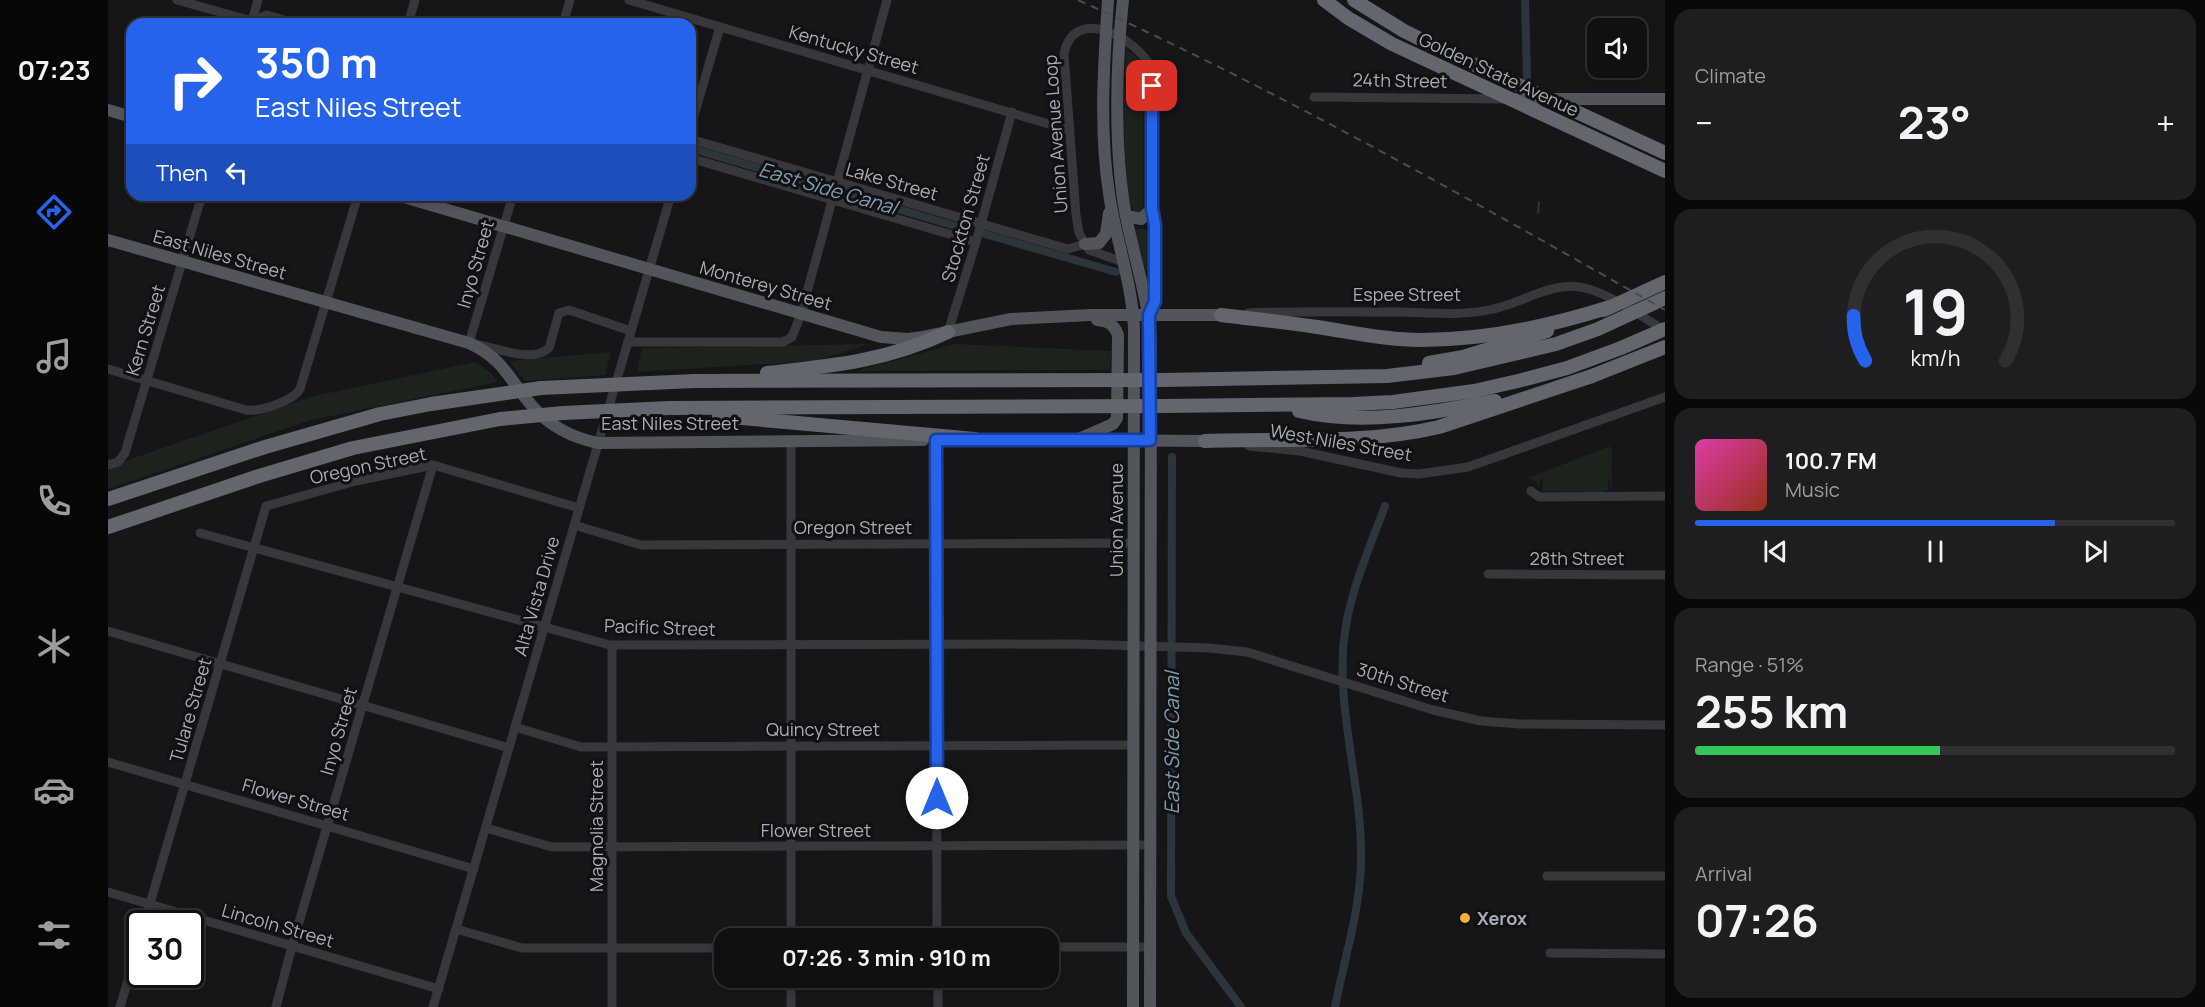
<!DOCTYPE html>
<meta charset="utf-8">
<style>
:root{--surface:#101012;--page:#1e1e20;--text:#f1f3f6;--muted:#9c9d9f;--line:#303032;--accent:#2563eb}
body{margin:0;font-family:Manrope,sans-serif;background:var(--page);color:var(--text);height:100vh;display:flex;flex-direction:column;font-size:22px;white-space:nowrap}
*{box-sizing:border-box;margin:0}
p{font-size:20px;color:var(--muted)}
.icon{flex:none;width:33px;height:33px;fill:none;stroke:currentColor;stroke-width:2;stroke-linecap:round;stroke-linejoin:round}
.map{position:relative;flex:1;overflow:hidden}
.panel{display:flex;flex-direction:column;gap:9px;padding:9px;background:#09090a;width:540px}
.panel>*{flex:none}
.banner{position:absolute;left:18px;top:18px;width:570px;height:183px;border-radius:18px;box-shadow:0 3px 9px #0003,0 0 0 2px var(--line);background:#2563eb;color:#fff;overflow:hidden}
.controls{position:absolute;left:1479px;top:18px;display:grid;gap:12px}
.controls a{display:grid;place-items:center;width:60px;height:60px;border-radius:12px;background:var(--surface);box-shadow:0 3px 9px #0003,0 0 0 2px var(--line);font-size:30px}
.speed{position:absolute;left:18px;top:910px;display:flex;gap:12px;font-size:30px;font-weight:700;text-align:center}
.speed>*{display:grid;place-content:center;width:78px;height:78px;border-radius:50%;background:var(--surface);box-shadow:0 3px 9px #0003,0 0 0 2px var(--line);line-height:1}
.speed .limit{border:3px solid #111;border-radius:9px;background:#fff;color:#111}
.pin{position:absolute;display:grid;place-items:center;width:51px;height:51px;color:#fff;margin:-26px;border-radius:12px;box-shadow:0 3px 9px #0006}
.me{position:absolute;width:66px;margin:-33px;rotate:0deg;stroke-linejoin:round;filter:drop-shadow(0 0 4px #0008)}
.turn{display:flex;align-items:center;gap:21px;height:126px;padding:0 30px;font-size:27px}
.turn .icon{width:78px;height:78px;stroke-width:2.5}
.turn b{display:block;font-size:42px;line-height:51px}
.then{display:flex;align-items:center;height:57px;padding:0 30px;background:#0003;gap:12px;font-size:22px}
.big{font-size:45px;font-weight:700;line-height:1.1}
.panel .widget{flex:1;display:flex;flex-direction:column;justify-content:center;gap:9px;min-width:0;padding:0 21px;border-radius:18px;background:var(--page)}
.panel .dial{align-items:center;gap:0}
.dial svg{height:156px;overflow:visible;fill:none;stroke:var(--line);stroke-width:7;stroke-linecap:round;text-anchor:middle}
.dial text{fill:var(--text);stroke:none}
.song{display:flex;align-items:center;gap:18px}
.cover{width:72px;height:72px;border-radius:9px;background:linear-gradient(135deg,hsl(320 70% 55%),hsl(10 70% 35%))}
.played{height:6px;border-radius:3px;background:linear-gradient(90deg,var(--accent) 75%,var(--line) 75%)}
.keys{display:flex;justify-content:space-around;direction:ltr}
.heat{display:flex;justify-content:space-between;align-items:center;font-size:33px;direction:ltr}
.charge{height:9px;border-radius:4px;background:linear-gradient(90deg,#34c759 51%,var(--line) 0)}
.trip{position:absolute;left:606px;top:928px;width:345px;height:60px;border-radius:18px;background:var(--surface);box-shadow:0 3px 9px #0003,0 0 0 2px var(--line);font-weight:700;line-height:60px;text-align:center}
main{display:flex;flex:1;min-height:0}
.menu{display:flex;flex-direction:column;width:108px;justify-content:space-around;align-items:center;background:#060607;color:var(--muted)}
.menu .icon{width:42px;height:42px}
.menu .active{color:var(--accent)}
.menu b{font-size:27px;color:var(--text)}
.map>svg:first-child{display:block}
.green{fill:#1c231d}
.lines{fill:none;stroke-linecap:round;stroke-linejoin:round}
.stream{stroke:#2c353c;stroke-width:2}
.canal{stroke:#2c353c;stroke-width:8}
.minor{stroke:#37383d;stroke-width:9}
.major{stroke:#53555c;stroke-width:12}
.highway{stroke:#63666e;stroke-width:14}
.rail{stroke:#4a4c52;stroke-width:2;stroke-dasharray:8 6;stroke-linecap:butt}
.route-casing{stroke:#184099;stroke-width:15}
.route{stroke:#2563eb;stroke-width:10}
.poi-dot{fill:#f2b134;stroke:#111113;stroke-width:2}
.labels{text-anchor:middle;dominant-baseline:central;stroke-width:6;stroke-linejoin:round;paint-order:stroke}
.street-label{font-size:18px;fill:#a8adb8;stroke:#111113}
.poi-label{font-size:18px;font-weight:bold;fill:#a8adb8;stroke:#111113;text-anchor:start}
.water-label{font-size:20px;font-style:italic;fill:#7f9bb3;stroke:#111113}
</style>
<main>
<nav class="menu">
<b>07:23</b>
<svg class="icon active" aria-label="directions" viewBox="0 0 24 24"><path d="M12 3l9 9-9 9-9-9zM9 14v-3h6M13 9l2 2-2 2"/></svg>
<svg class="icon" aria-label="music" viewBox="0 0 24 24"><path d="M9 18V5l10-2v13"/><circle cx="6" cy="18" r="3"/><circle cx="16" cy="16" r="3"/></svg>
<svg class="icon" aria-label="phone" viewBox="0 0 24 24"><path d="M5 4h4l2 5-3 2q2 4 5 5l2-3 5 2v4C11 20 4 13 5 4z"/></svg>
<svg class="icon" aria-label="climate" viewBox="0 0 24 24"><path d="M12 3v18M4 7l16 10M4 17L20 7"/></svg>
<svg class="icon" aria-label="car" viewBox="0 0 24 24"><path d="M5 17H2v-5l4-1 3-4h7l3 4 3 1v5h-3M9 17h6M6 11h13"/><circle cx="7" cy="17" r="2"/><circle cx="17" cy="17" r="2"/></svg>
<svg class="icon" aria-label="filters" viewBox="0 0 24 24"><path d="M4 7h16M4 17h16"/><circle cx="9" cy="7" r="2"/><circle cx="15" cy="17" r="2"/></svg>
</nav>
<div class="map">
<svg width="1557" height="1007" viewBox="0 0 1557 1007">
<rect width="100%" height="100%" fill="#161618"/>
<g class="green">
<path d="M 1018,49 L 1031,59 L 1035,73 L 1035,207 L 1034,211 L 1030,213 L 1026,212 C 1018,199 1019,181 1018,166 C 1015,127 1016,89 1018,49 Z"/>
<path d="M 1026,229 L 1037,229 L 1041,232 L 1041,270 L 1038,271 L 1036,267 Z"/>
<path d="M 762,344 L 706,361 L 529,372 L 534,348 Z"/>
<path d="M 847,344 L 1003,351 L 1002,370 L 748,371 Z"/>
<path d="M 503,352 L 497,375 L 417,381 L 401,361 Z"/>
<path d="M 367,362 L 383,373 L 390,382 L 203,420 L 0,489 L 0,467 L 202,397 Z"/>
<path d="M 1502,446 L 1502,449 L 1504,449 L 1503,495 L 1499,494 L 1503,489 L 1500,475 L 1500,490 L 1493,493 L 1489,491 L 1487,493 C 1469,491 1453,492 1435,491 L 1434,476 L 1432,480 L 1432,488 L 1426,480 L 1420,478 Z"/>
</g>
<g class="lines">
<path class="stream" d="M 1430,213 L 1431,202"/>
<g class="canal">
<path d="M 1417,0 L 1419,78"/>
<path d="M 159,24 L 161,24"/>
<path d="M 582,148 L 858,229"/>
<path d="M 877,234 L 1008,272"/>
<path d="M 1064,457 L 1063,896 L 1078,933 L 1133,1007"/>
<path d="M 1227,1007 C 1236,960 1253,907 1253,859 C 1254,789 1231,720 1235,650 C 1238,600 1260,552 1277,506"/>
</g>
<g class="minor">
<path d="M 69,0 L 144,21 L 146,24"/>
<path d="M 521,0 L 961,130"/>
<path d="M 144,21 L 159,15 L 190,24"/>
<path d="M 143,24 L 150,0"/>
<path d="M 300,24 L 307,0"/>
<path d="M 455,24 L 462,0"/>
<path d="M 1206,97 L 1398,99"/>
<path d="M 582,129 L 612,27"/>
<path d="M 582,139 L 960,249 L 977,244"/>
<path d="M 582,158 L 868,242"/>
<path d="M 405,195 L 361,343 C 383,345 423,365 441,348 L 451,313 L 461,310 L 523,331"/>
<path d="M 1015,262 L 981,250 L 971,233 L 968,215 L 956,54 C 966,3 1030,39 1044,69 L 1044,209 L 1047,225 L 1047,301 L 1041,315"/>
<path d="M 1140,313 C 1191,311 1243,312 1294,312 C 1325,313 1356,316 1385,309 C 1415,303 1445,280 1477,288 C 1502,294 1535,317 1557,331"/>
<path d="M 840,332 L 868,242 L 904,112"/>
<path d="M 520,342 L 675,342 L 684,337 L 693,314 L 779,0"/>
<path d="M 0,369 L 138,410 C 152,412 185,401 192,389 L 250,195"/>
<path d="M 683,440 L 683,939"/>
<path d="M 828,440 L 829,939"/>
<path d="M 1141,446 L 1192,451 L 1293,473 L 1311,474 L 1360,467 L 1557,397"/>
<path d="M 0,465 L 10,462 L 17,453 L 94,195"/>
<path d="M 1423,491 L 1431,497 L 1557,496"/>
<path d="M 466,525 L 533,545 L 1026,543"/>
<path d="M 92,533 L 502,645 L 967,644 L 1101,648 L 1139,652 L 1325,710 L 1373,721 L 1412,724 L 1557,725"/>
<path d="M 1380,574 L 1557,575"/>
<path d="M 0,631 L 401,748"/>
<path d="M 504,646 L 504,1007"/>
<path d="M 407,727 L 473,747 L 1026,745"/>
<path d="M 0,762 L 366,869"/>
<path d="M 378,828 L 444,847 L 1042,845"/>
<path d="M 1439,876 L 1557,876"/>
<path d="M 0,892 L 331,989"/>
<path d="M 36,924 L 158,506 L 248,481 L 325,465 L 471,508"/>
<path d="M 348,929 L 414,948 L 616,948"/>
<path d="M 940,947 L 1042,947"/>
<path d="M 1442,953 L 1557,954"/>
<path d="M 683,978 L 683,1007"/>
<path d="M 830,978 L 830,1007"/>
<path d="M 12,1007 L 32,940"/>
<path d="M 168,1007 L 184,946 L 325,465"/>
<path d="M 325,1007 L 563,195"/>
</g>
<g class="major">
<path d="M 1000,0 C 996,63 991,129 1001,193 C 1007,238 1024,282 1026,328 L 1025,1007"/>
<path d="M 1015,0 C 1008,63 1006,148 1017,211 C 1025,255 1040,296 1043,341 L 1042,1007"/>
<path d="M 1406,99 L 1557,99"/>
<path d="M 0,110 L 24,117"/>
<path d="M 289,195 L 773,337 L 800,339 L 815,337 L 903,319 L 982,315 L 1113,315"/>
<path d="M 1018,216 L 1033,219 L 1044,209"/>
<path d="M 0,240 L 361,343 C 398,360 401,381 426,408 C 443,427 466,438 490,443 L 815,440"/>
<path d="M 977,244 L 991,243 L 998,234 L 1001,213"/>
<path d="M 973,438 L 1005,424 L 1009,418 L 1010,335 C 1006,324 1000,321 989,320"/>
<path d="M 860,439 L 1097,441"/>
</g>
<g class="highway">
<path d="M 1216,0 L 1240,18 L 1284,44 L 1557,171"/>
<path d="M 1246,0 L 1296,31 L 1337,51 L 1557,153"/>
<path d="M 1496,310 L 1557,282"/>
<path d="M 1113,315 C 1145,319 1177,322 1209,327 C 1243,332 1278,340 1313,340 C 1377,340 1442,326 1502,307"/>
<path d="M 1321,363 L 1355,357 L 1439,331"/>
<path d="M 659,373 C 725,366 779,361 840,332"/>
<path d="M 1191,411 C 1255,426 1324,413 1387,401"/>
<path d="M 611,416 L 867,439"/>
<path d="M 1097,441 C 1175,438 1255,445 1331,427 L 1484,376 L 1557,347"/>
<path d="M 0,499 L 157,447 L 272,414 L 323,404 L 433,388 L 586,381 L 1054,380 L 1279,376 L 1346,368 L 1448,344 L 1490,329 L 1557,298"/>
<path d="M 0,527 L 151,476 L 245,448 L 392,419 L 455,413 L 561,408 L 1054,406 L 1245,404 L 1285,402 L 1366,391 L 1410,381 L 1459,368 L 1513,348 L 1557,329"/>
</g>
<path class="rail" d="M 970,0 C 1172,91 1365,201 1557,310"/>
</g>
<g class="lines">
<defs>
<path id="route" d="M 829,798 L 828,440 L 1042,440 L 1041,315 L 1047,301 L 1047,225 L 1044,209 L 1044,86"/>
</defs>
<use href="#route" class="route-casing"/>
<use href="#route" class="route"/>
</g>
<circle class="poi-dot" cx="1357" cy="918" r="6"/>
<g class="labels">
<g class="street-label">
<text transform="translate(746 49) rotate(16)">Kentucky Street</text>
<text transform="translate(1391 74) rotate(25)">Golden State Avenue</text>
<text transform="translate(1292 80) rotate(1)">24th Street</text>
<text transform="translate(947 134) rotate(-94)">Union Avenue Loop</text>
<text transform="translate(784 181) rotate(16)">Lake Street</text>
<text transform="translate(857 218) rotate(-74)">Stockton Street</text>
<text transform="translate(112 254) rotate(16)">East Niles Street</text>
<text transform="translate(367 264) rotate(-74)">Inyo Street</text>
<text transform="translate(658 285) rotate(16)">Monterey Street</text>
<text x="1299" y="294">Espee Street</text>
<text transform="translate(37 330) rotate(-73)">Kern Street</text>
<text x="562" y="423">East Niles Street</text>
<text transform="translate(1233 442) rotate(10)">West Niles Street</text>
<text transform="translate(260 465) rotate(-12)">Oregon Street</text>
<text transform="translate(1008 520) rotate(-90)">Union Avenue</text>
<text x="745" y="527">Oregon Street</text>
<text x="1469" y="558">28th Street</text>
<text transform="translate(428 596) rotate(-74)">Alta Vista Drive</text>
<text transform="translate(552 627) rotate(2)">Pacific Street</text>
<text transform="translate(1295 682) rotate(17)">30th Street</text>
<text transform="translate(82 710) rotate(-74)">Tulare Street</text>
<text x="715" y="729">Quincy Street</text>
<text transform="translate(230 731) rotate(-74)">Inyo Street</text>
<text transform="translate(188 799) rotate(16)">Flower Street</text>
<text transform="translate(488 826) rotate(-90)">Magnolia Street</text>
<text x="708" y="830">Flower Street</text>
<text transform="translate(170 925) rotate(16)">Lincoln Street</text>
</g>
<g class="poi-label">
<text x="1369" y="918">Xerox</text>
</g>
<g class="water-label">
<text transform="translate(720 188) rotate(16)">East Side Canal</text>
<text transform="translate(1063 743) rotate(-90)">East Side Canal</text>
</g>
</g>
</svg>
<div class="controls">
<a><svg class="icon" aria-label="sound" viewBox="0 0 24 24"><path d="M4 9h4l5-4v14l-5-4H4zM17 9q2 3 0 6"/></svg></a>
</div>
<div class="speed"><div class="limit">30</div></div>
<div class="pin" style="left:1044px;top:86px;background:#d93025"><svg class="icon" aria-label="arrive" viewBox="0 0 24 24"><path d="M6 21V4h12l-3 4 3 4H6"/></svg></div>
<svg class="me" style="left:829px;top:798px" viewBox="-20 -20 40 40"><circle r="19" fill="#fff"/><path d="M0-13L10 11 0 6-10 11z" fill="#2563eb"/></svg>
<div class="trip">07:26 · 3 min · 910 m</div>
<div class="banner">
<div class="turn"><svg class="icon" aria-label="right" viewBox="0 0 24 24"><path d="M7 20v-9h11M14 6l5 5-5 5"/></svg><div><b>350 m</b>East Niles Street</div></div>
<div class="then">Then<svg class="icon" aria-label="left" viewBox="0 0 24 24"><path d="M17 20v-9H6M10 6l-5 5 5 5"/></svg></div>
</div>
</div>
<section class="panel">
<div class="widget"><p>Climate</p>
<div class="heat"><a>−</a><b class="big">23°</b><a>+</a></div>
</div>
<div class="widget dial"><svg viewBox="0 0 100 80">
<path d="M14 69A42 42 0 1 1 86 69"/>
<path d="M14 69A42 42 0 0 1 8 46" stroke="#2563eb"/>
<text x="50" y="56" font-size="32" font-weight="700">19</text>
<text x="50" y="72" font-size="11">km/h</text>
</svg></div>
<div class="widget">
<div class="song"><i class="cover"></i><div><b>100.7 FM</b><p>Music</p></div></div>
<div class="played"></div>
<div class="keys"><svg class="icon" aria-label="previous" viewBox="0 0 24 24"><path d="M18 5L8 12l10 7zM5 5v14"/></svg><svg class="icon" aria-label="pause" viewBox="0 0 24 24"><path d="M8 5v14M16 5v14"/></svg><svg class="icon" aria-label="next" viewBox="0 0 24 24"><path d="M6 5l10 7-10 7zM19 5v14"/></svg></div>
</div>
<div class="widget"><p>Range · 51%</p><b class="big">255 km</b><div class="charge"></div></div>
<div class="widget"><p>Arrival</p><b class="big">07:26</b></div>
</section>
</main>
